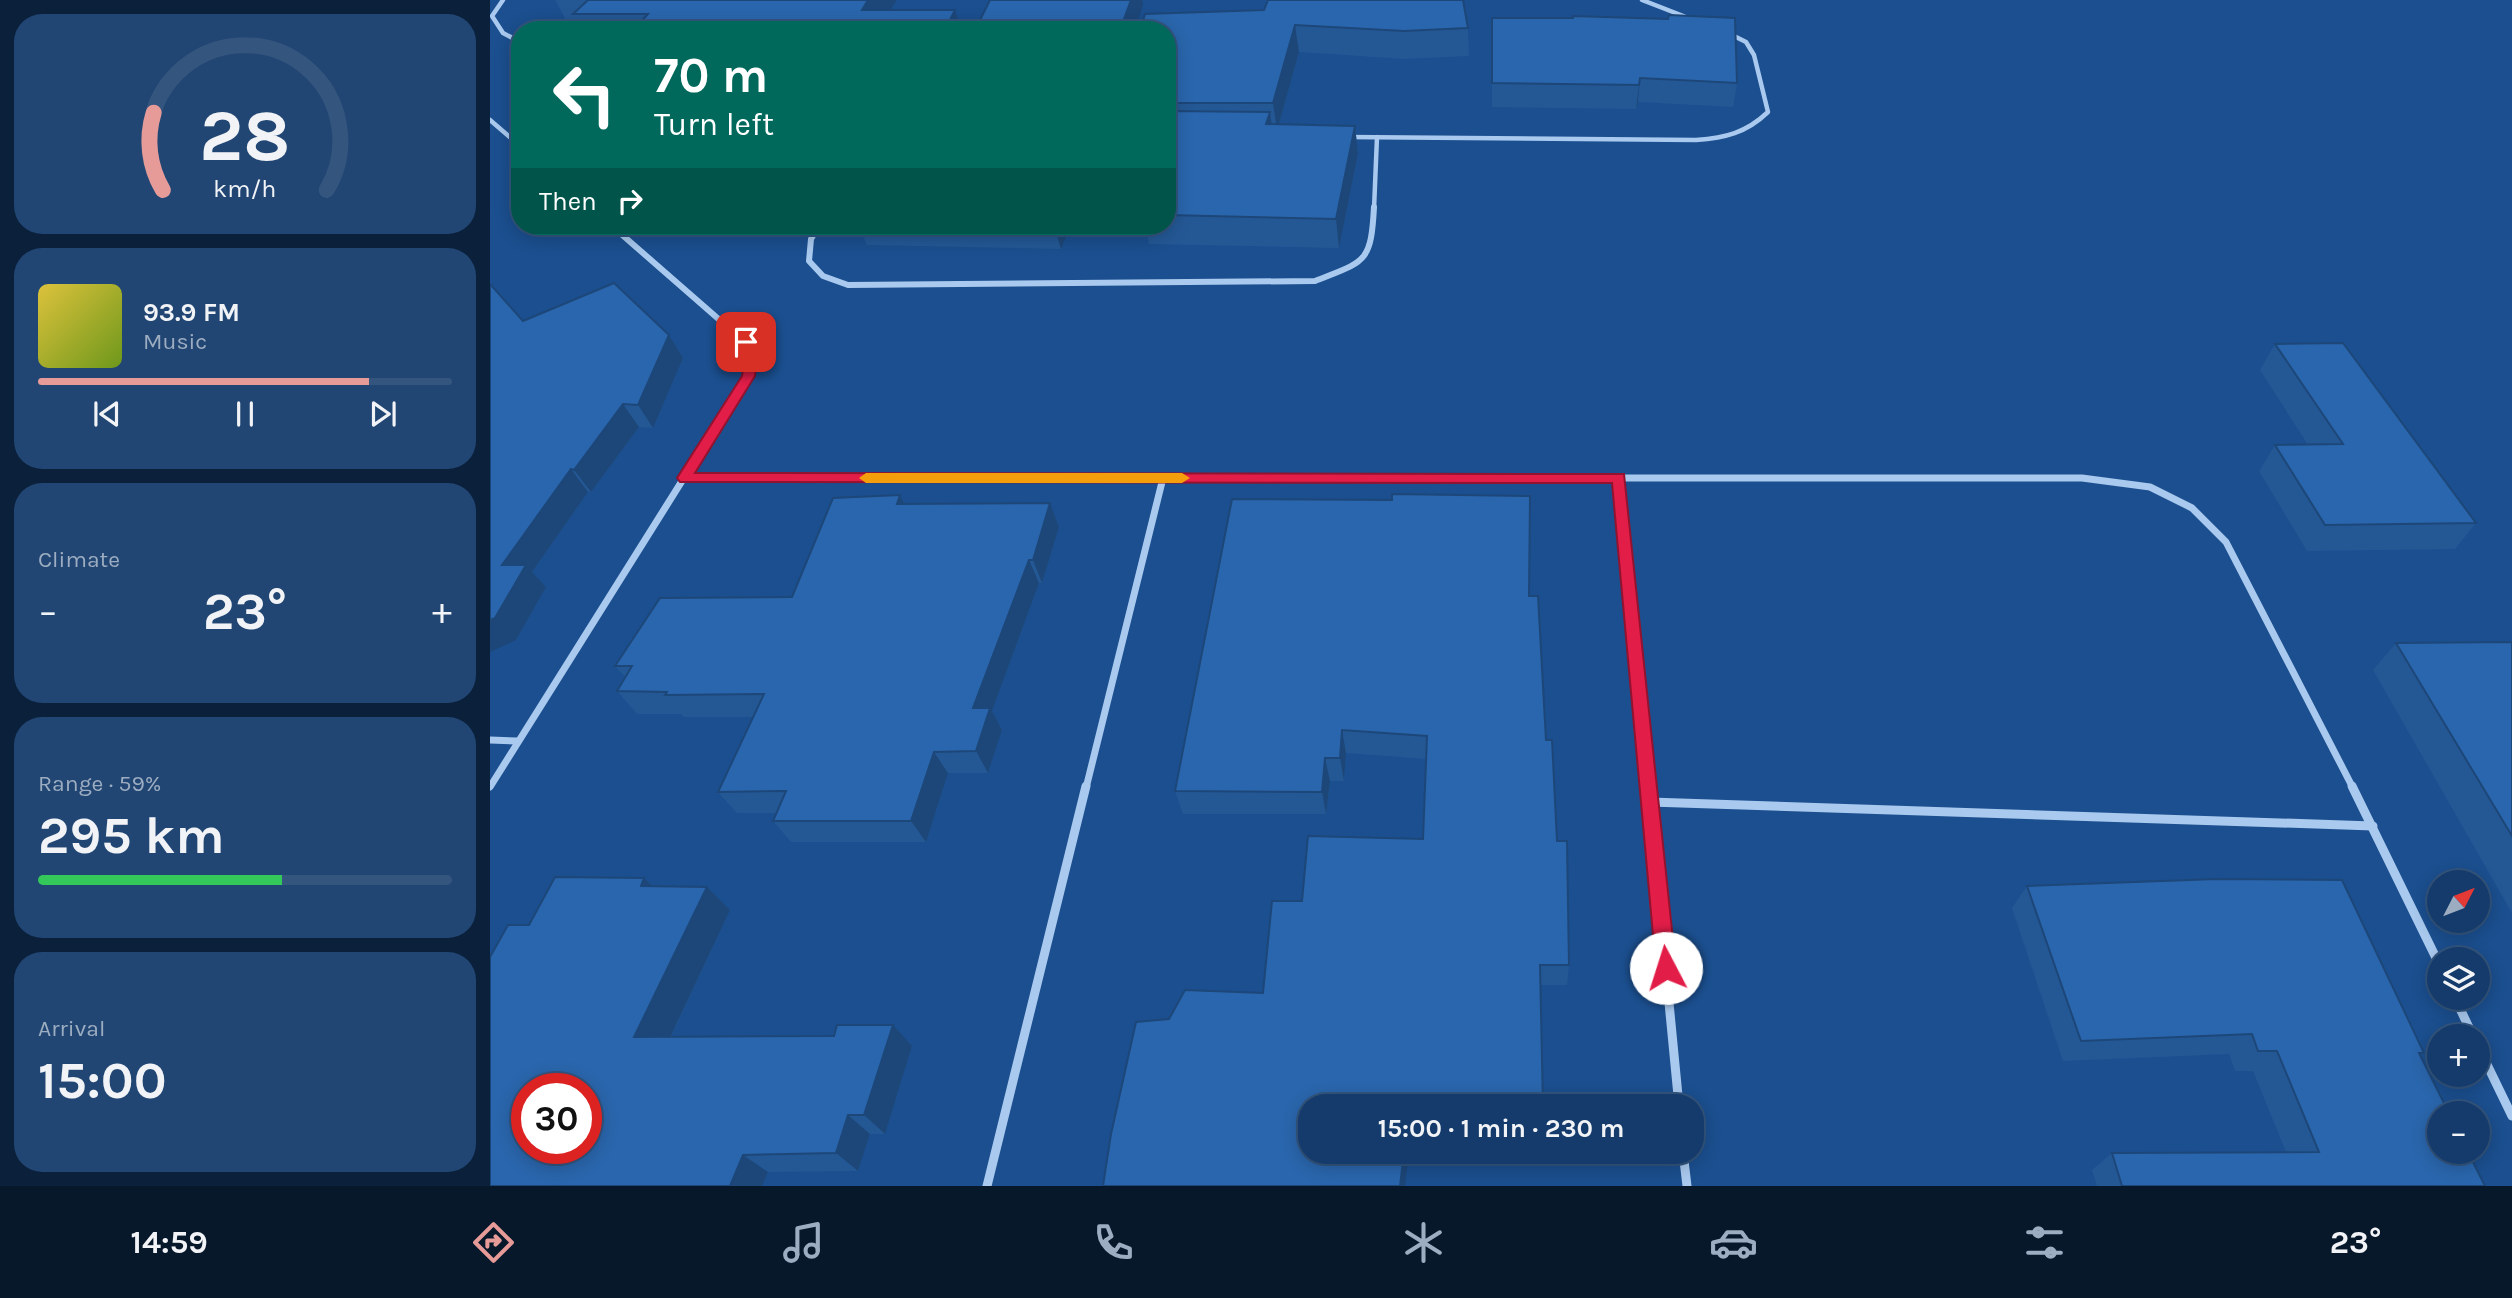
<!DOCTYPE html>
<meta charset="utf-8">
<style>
:root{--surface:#143b6b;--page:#214673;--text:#f1f3f6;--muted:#9dadc1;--line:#33557e;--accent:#e69b98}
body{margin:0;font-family:Karla,sans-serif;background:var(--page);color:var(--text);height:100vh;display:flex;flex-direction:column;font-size:26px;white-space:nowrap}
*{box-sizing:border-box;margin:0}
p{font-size:23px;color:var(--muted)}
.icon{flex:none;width:38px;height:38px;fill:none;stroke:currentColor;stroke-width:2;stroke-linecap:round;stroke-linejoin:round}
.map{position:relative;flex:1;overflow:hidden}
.side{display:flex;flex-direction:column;gap:14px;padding:14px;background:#0b203b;width:490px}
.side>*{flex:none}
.guide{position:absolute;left:21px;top:21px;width:665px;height:214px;border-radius:28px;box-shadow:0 4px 18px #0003,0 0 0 2px var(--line);background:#00695c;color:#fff;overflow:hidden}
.needle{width:46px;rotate:48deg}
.tools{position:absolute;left:1937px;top:870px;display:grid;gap:14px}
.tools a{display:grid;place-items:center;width:63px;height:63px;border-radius:50%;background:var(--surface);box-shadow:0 4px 18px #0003,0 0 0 2px var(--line);font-size:35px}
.speed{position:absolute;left:21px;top:1073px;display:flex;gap:14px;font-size:35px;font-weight:700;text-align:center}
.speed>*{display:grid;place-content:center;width:91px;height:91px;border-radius:50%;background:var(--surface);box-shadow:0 4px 18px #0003,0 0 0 2px var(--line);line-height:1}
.speed .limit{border:10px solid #d22;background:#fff;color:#111}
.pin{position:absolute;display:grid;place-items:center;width:60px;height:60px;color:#fff;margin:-30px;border-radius:14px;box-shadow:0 4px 10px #0006}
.me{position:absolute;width:77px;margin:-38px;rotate:355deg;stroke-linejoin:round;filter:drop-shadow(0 0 5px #0008)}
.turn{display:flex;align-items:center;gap:24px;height:147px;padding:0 28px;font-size:32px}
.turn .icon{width:91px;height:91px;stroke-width:2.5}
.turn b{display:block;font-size:49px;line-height:60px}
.then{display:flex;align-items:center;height:66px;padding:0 28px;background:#0003;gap:14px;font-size:26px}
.big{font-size:52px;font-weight:700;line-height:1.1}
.side .widget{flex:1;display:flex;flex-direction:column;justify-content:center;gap:10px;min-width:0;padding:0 24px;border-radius:28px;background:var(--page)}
.side .dial{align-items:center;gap:0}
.dial svg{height:182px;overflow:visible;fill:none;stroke:var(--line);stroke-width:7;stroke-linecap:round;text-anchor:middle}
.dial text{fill:var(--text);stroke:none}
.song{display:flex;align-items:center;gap:21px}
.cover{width:84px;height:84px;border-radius:10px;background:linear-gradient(135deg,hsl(50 70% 55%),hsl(80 70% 35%))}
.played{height:7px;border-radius:4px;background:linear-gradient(90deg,var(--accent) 80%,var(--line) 80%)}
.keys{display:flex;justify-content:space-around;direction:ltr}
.heat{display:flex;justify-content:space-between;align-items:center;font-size:38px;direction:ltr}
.charge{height:10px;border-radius:5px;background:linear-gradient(90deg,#34c759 59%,var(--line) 0)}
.trip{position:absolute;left:808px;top:1094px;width:406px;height:70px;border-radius:28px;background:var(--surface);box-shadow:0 4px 18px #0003,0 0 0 2px var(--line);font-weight:700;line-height:70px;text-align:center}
.tabs{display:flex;height:112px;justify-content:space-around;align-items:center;background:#08182b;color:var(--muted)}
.tabs .icon{width:49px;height:49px}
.tabs .on{color:var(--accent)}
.tabs b{font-size:32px;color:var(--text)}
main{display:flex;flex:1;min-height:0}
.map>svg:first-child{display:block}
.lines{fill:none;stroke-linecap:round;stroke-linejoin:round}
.street-far3{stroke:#a9c9ee;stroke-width:4.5}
.street-far2{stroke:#a9c9ee;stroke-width:6}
.street-far1{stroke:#a9c9ee;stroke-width:7}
.street{stroke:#a9c9ee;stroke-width:9}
.wall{fill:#245895}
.shaded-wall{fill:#1d4779}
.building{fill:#2a66ad;stroke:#1d4779;stroke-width:2;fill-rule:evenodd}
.route{fill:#e11d48;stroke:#92132f;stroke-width:2}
.slow{fill:#f59e0b}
</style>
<main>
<section class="side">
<div class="widget dial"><svg viewBox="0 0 100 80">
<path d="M14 69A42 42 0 1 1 86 69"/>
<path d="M14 69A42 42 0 0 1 10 35" stroke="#e69b98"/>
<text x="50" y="56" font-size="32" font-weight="700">28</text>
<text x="50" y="72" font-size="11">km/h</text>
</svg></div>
<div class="widget">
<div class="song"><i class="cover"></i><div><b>93.9 FM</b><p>Music</p></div></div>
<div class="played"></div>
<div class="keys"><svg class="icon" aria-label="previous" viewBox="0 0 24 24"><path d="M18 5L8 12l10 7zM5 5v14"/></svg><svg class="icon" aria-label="pause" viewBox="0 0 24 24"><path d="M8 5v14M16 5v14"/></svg><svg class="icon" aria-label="next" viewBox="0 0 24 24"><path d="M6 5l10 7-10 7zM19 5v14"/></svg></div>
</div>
<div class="widget"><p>Climate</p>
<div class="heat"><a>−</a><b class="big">23°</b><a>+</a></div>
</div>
<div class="widget"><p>Range · 59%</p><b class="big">295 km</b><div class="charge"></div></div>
<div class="widget"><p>Arrival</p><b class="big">15:00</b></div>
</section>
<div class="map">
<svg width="2022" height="1186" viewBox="0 0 2022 1186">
<rect width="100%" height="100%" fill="#1b4f8f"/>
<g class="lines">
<g class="street-far3">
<path d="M 13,0 L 2,16 L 13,33 L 30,42"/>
<path d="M 1152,0 L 1201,19"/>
<path d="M 0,120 L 30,146"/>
<path d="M 856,137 L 1206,140 C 1235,138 1256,133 1278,112 L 1264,55 L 1256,42 L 1238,33"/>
<path d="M 884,209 L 887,137"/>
</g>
<g class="street-far2">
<path d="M 122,226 L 256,343 L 261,358 L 258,376 L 201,467"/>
<path d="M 329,226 L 321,239 L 319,261 L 333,276 L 358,285 L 825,281 C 875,261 881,264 884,207"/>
</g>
<g class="street-far1">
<path d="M 195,478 L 1592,478 L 1660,487 L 1702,508 L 1736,542 L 1863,788"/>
<path d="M 1129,478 L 1159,788"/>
<path d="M 0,740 L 28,741"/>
<path d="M 0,787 L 202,465"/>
<path d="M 596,788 L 673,478"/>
</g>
<g class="street">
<path d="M 1158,786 L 1189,1106"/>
<path d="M 1862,786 L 1950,966"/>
<path d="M 1160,802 L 1883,826"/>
<path d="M 1965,998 L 1983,1036"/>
<path d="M 1988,1046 L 2022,1116"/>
<path d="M 1193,1152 L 1197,1186"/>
<path d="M 497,1186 L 596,786"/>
</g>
</g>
<g class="wall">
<path d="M 65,0 L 407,0 L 400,10 L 465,10 L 472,30 L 92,30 L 86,20 L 76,20 Z"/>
<path d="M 655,14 L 978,28 L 979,56 L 915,59 L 809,52 L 789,124 L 865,126 L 868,154 L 849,248 L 659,244 L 655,226 L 677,226 L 677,30 Z"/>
<path d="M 1002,18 L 1247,83 L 1243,107 L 1148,102 L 1146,109 L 1002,107 Z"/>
<path d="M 369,226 L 581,226 L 571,249 L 377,245 Z"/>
<path d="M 33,321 L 179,335 L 193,358 L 163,428 L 149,427 L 101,492 L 98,492 L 42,572 L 56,587 L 26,640 Z"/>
<path d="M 1785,344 L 1986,523 L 1965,549 L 1817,551 L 1769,471 L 1785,445 L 1818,445 L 1770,370 Z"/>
<path d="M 410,495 L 415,504 L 560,503 L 569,527 L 552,583 L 549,583 L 502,711 L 512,730 L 498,773 L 458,773 L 436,842 L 301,842 L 283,821 L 286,813 L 247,813 L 228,792 L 264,717 L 194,717 L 191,714 L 147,714 L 127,691 L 135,677 L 125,666 L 302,597 Z"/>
<path d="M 1039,596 L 1067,841 L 1079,965 L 1077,985 L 1051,985 L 1053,1106 L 821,1106 L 679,1019 L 773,993 L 812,901 L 933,839 L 936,759 L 856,753 L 854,781 L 840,781 L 836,814 L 693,814 L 685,791 Z"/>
<path d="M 2022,642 L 2022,913 L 1883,670 L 1906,643 Z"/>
<path d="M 154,878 L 163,886 L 217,887 L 240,910 L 181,1037 L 422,1046 L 395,1134 L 380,1134 L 368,1171 L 278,1172 L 272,1186 L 39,925 Z"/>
<path d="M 1537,886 L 1934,1053 L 1931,1055 L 1995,1186 L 1607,1186 L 1602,1170 L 1622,1153 L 1796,1152 L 1763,1071 L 1745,1071 L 1739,1054 L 1573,1061 L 1522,908 Z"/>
</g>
<g class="shaded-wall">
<path d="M 378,0 L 407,0 L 387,30 L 372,10 Z"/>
<path d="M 641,0 L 652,0 L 653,5 L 645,30 L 630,30 Z"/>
<path d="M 465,10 L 472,30 L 455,30 Z"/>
<path d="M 805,25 L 809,52 L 787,131 L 783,103 Z"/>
<path d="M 1150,78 L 1148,102 L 1146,109 L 1149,85 Z"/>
<path d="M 780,112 L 784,141 L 776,124 Z"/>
<path d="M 865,126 L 868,154 L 849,248 L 846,219 Z"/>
<path d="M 564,226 L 581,226 L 571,249 Z"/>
<path d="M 179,335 L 193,358 L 163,428 L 148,405 Z"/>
<path d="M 133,404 L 149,427 L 101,492 L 84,470 Z"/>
<path d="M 81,469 L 98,492 L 42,572 L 56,587 L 26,640 L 0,652 L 0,620 L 12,565 Z"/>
<path d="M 410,495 L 422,519 L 407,504 Z"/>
<path d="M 560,503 L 569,527 L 552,583 L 543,560 Z"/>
<path d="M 539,560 L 549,583 L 502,711 L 512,730 L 498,773 L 486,751 L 483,708 Z"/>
<path d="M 852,730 L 856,753 L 854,781 L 850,758 Z"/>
<path d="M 444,752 L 458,773 L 436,842 L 421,821 Z"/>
<path d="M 835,758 L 840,781 L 836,814 L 832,792 Z"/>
<path d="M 154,878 L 179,902 L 151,886 Z"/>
<path d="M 217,887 L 240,910 L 171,1057 L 144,1037 Z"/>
<path d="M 403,1025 L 422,1046 L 395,1134 L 374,1115 Z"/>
<path d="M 358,1115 L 380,1134 L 368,1171 L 346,1153 Z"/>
<path d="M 914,1152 L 919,1152 L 915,1186 L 910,1186 Z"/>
<path d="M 253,1155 L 278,1172 L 272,1186 L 240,1186 Z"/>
</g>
<g class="building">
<path d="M 98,0 L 378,0 L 372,10 L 465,10 L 455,30 L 235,30 L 236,28 L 144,29 L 158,14 L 83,14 Z"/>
<path d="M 500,0 L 641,0 L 630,30 L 485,30 Z"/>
<path d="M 778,0 L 973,0 L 978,28 L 914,31 L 805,25 L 783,103 L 677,103 L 677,30 L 650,30 L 655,14 L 774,10 Z"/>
<path d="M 1179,15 L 1245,18 L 1247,83 L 1150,78 L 1149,85 L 1002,83 L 1002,18 L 1083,18 L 1083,16 L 1178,19 Z"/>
<path d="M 677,111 L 780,112 L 776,124 L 865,126 L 846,219 L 677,215 Z"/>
<path d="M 124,283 L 179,335 L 148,405 L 133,404 L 84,470 L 81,469 L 12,565 L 36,565 L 5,618 L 0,620 L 0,284 L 33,321 Z"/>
<path d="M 1853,343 L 1986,523 L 1835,525 L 1785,445 L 1853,444 L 1785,344 Z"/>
<path d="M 902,494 L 1040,496 L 1039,596 L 1048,596 L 1056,740 L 1062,740 L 1067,841 L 1077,841 L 1079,965 L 1050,965 L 1053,1106 L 821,1106 L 821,1152 L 914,1152 L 910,1186 L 613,1186 L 621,1134 L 646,1022 L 679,1019 L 695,990 L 773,993 L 782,901 L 812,901 L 818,836 L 933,839 L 937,736 L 852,730 L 850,758 L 835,758 L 832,792 L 685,791 L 742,499 L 902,500 Z"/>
<path d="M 410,495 L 407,504 L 560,503 L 543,560 L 539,560 L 483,708 L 500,708 L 486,751 L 444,752 L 421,821 L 283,821 L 296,791 L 228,792 L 274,694 L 175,695 L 177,692 L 127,691 L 142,666 L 125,666 L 170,598 L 302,597 L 343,498 Z"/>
<path d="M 2022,642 L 2022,836 L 1906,643 Z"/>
<path d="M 65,877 L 154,878 L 151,886 L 217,887 L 144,1037 L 344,1036 L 347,1025 L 403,1025 L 374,1115 L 358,1115 L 346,1153 L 253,1155 L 240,1186 L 0,1186 L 0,957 L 18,925 L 39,925 ZM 37,1088 L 96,1088 L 96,1148 L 37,1148 Z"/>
<path d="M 1727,879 L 1852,880 L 1934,1053 L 1929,1053 L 1959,1113 L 1950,1113 L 1950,1152 L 1978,1152 L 1995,1186 L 1632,1186 L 1622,1153 L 1829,1152 L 1787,1051 L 1768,1051 L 1762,1034 L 1591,1041 L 1537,886 Z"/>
</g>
<path class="route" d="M 256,338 C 270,345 267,363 265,376 L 205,473 L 1134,474 L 1186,968 L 1183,975 L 1176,978 L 1169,975 L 1166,968 L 1122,483 L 190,482 L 187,478 L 252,376 L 255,358 L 249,342 Z"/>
<path class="slow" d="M 376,473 L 692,473 L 700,478 L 692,483 L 376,483 L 369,478 Z"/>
</svg>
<div class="tools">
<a><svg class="needle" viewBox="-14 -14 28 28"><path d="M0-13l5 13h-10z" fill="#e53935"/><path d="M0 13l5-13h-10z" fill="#9dadc1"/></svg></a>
<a><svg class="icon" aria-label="layers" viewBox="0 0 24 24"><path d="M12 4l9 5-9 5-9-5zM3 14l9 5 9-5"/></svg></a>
<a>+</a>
<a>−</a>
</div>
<div class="speed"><div class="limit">30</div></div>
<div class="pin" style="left:256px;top:342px;background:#d93025"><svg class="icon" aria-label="arrive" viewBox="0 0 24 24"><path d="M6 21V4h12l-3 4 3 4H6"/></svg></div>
<svg class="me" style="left:1176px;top:968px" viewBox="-20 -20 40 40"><circle r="19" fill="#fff"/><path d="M0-13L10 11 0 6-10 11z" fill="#e11d48"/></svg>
<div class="trip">15:00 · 1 min · 230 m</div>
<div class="guide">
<div class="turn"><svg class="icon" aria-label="left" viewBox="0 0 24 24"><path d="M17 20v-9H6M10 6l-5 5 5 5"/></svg><div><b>70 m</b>Turn left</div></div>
<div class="then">Then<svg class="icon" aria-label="right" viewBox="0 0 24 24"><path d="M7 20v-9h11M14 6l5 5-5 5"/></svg></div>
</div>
</div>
</main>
<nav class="tabs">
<b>14:59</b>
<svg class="icon on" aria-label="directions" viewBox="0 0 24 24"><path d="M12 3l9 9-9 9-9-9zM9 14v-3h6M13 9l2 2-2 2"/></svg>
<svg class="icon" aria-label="music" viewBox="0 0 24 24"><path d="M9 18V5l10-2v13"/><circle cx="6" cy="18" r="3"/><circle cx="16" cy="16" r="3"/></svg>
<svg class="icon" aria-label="phone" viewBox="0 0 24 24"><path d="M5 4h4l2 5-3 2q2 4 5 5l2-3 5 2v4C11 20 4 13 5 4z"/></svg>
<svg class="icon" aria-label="climate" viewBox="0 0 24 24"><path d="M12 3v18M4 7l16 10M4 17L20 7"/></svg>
<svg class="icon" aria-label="car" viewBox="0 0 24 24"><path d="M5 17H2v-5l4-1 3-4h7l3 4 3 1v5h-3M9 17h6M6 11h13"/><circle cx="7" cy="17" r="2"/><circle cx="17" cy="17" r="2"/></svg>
<svg class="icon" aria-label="filters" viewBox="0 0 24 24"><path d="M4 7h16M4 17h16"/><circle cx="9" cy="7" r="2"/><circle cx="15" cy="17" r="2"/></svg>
<b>23°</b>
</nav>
